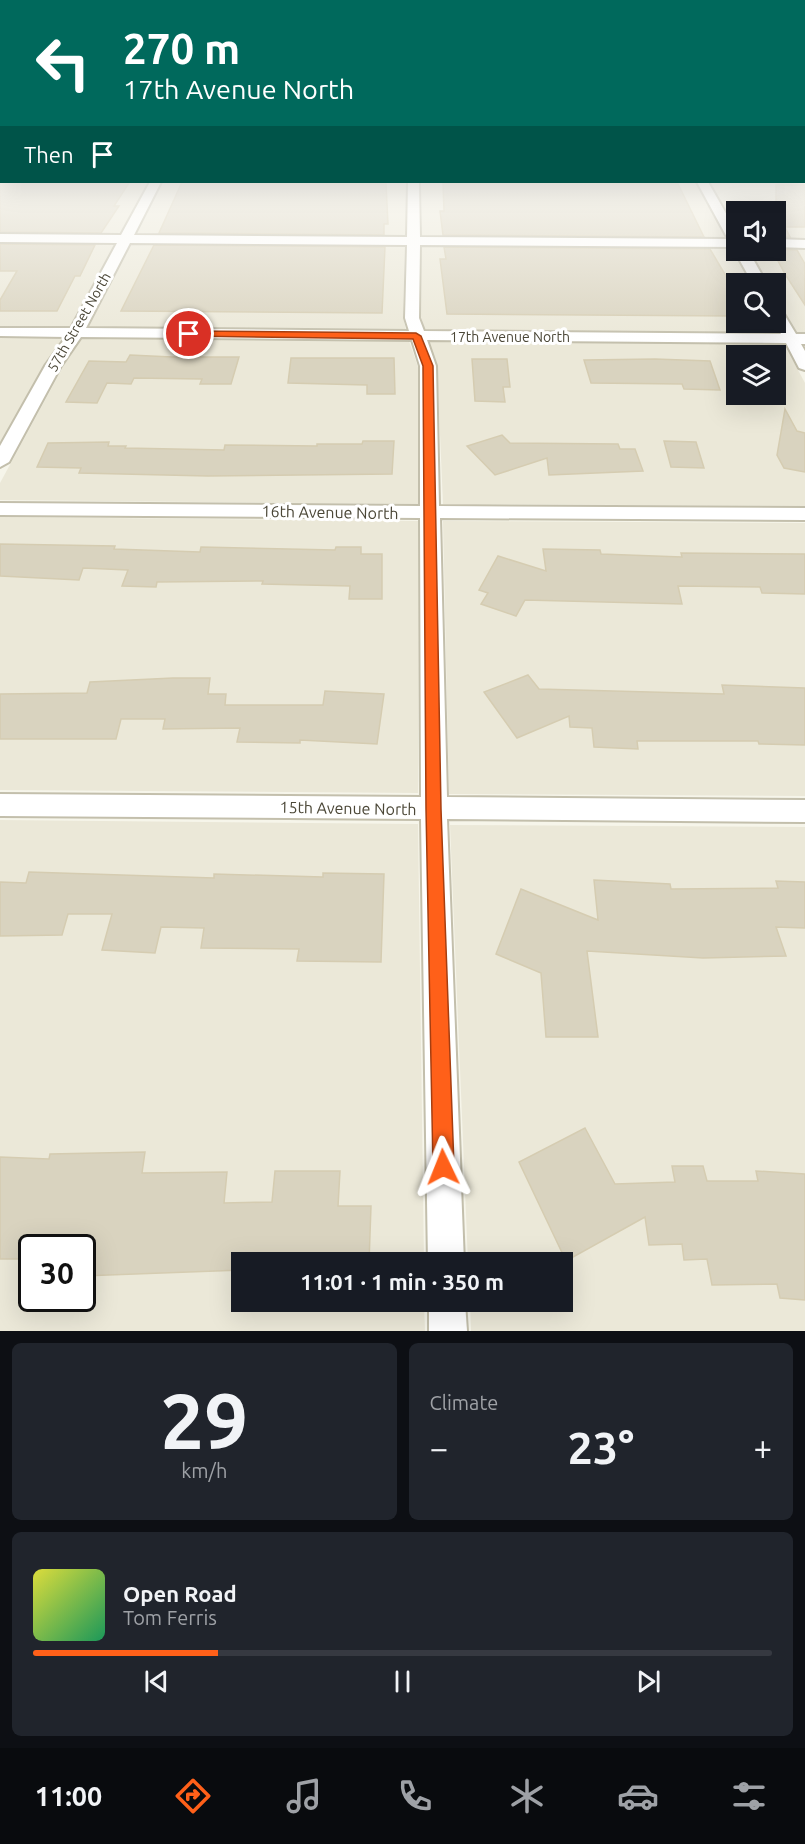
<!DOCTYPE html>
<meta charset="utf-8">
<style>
:root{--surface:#171b24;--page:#20242c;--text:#f1f3f6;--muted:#9ea1a6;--line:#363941;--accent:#ff6019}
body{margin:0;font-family:Ubuntu,sans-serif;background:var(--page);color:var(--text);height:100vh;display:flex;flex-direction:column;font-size:22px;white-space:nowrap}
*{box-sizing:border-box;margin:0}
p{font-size:20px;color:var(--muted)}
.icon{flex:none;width:33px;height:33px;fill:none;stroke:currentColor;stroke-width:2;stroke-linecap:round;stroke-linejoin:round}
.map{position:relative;height:1331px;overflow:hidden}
.panel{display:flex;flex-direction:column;gap:12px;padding:12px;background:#0d0f14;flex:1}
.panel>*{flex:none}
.hud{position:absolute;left:0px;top:0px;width:806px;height:183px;box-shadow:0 6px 24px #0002;background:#00695c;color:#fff;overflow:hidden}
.fabs{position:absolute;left:726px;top:201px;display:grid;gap:12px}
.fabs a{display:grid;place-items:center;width:60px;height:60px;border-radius:0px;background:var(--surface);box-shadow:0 6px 24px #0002;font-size:30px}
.speed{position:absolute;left:18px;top:1234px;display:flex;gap:12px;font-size:30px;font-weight:700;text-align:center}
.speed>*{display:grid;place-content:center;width:78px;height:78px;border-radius:50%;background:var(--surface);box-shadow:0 6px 24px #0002;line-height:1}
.speed .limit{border:3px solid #111;border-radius:9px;background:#fff;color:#111}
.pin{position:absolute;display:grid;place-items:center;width:51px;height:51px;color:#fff;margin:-26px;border:3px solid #fff;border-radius:50%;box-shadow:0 2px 6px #0007}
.me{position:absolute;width:66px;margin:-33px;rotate:358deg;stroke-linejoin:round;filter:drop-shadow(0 0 4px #0008)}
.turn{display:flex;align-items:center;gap:21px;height:126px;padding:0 24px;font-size:27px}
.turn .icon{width:78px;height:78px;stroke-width:2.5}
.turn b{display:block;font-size:42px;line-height:51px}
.then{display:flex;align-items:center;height:57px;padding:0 24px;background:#0003;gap:12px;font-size:22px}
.big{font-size:45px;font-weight:700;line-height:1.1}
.panel .widget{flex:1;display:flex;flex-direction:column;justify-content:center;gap:9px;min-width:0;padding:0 21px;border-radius:9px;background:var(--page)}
.panel .dial{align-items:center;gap:0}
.dial b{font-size:78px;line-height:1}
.song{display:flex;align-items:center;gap:18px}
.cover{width:72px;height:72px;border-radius:9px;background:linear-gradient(135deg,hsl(60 70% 55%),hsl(150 70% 35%))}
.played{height:6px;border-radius:3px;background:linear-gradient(90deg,var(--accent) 25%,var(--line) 25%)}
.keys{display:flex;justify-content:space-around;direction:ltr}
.heat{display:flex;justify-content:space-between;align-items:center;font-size:33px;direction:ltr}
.panel .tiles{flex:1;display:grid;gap:12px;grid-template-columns:1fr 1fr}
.widget:last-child{grid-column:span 2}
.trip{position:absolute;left:231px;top:1252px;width:342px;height:60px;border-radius:0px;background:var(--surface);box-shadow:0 6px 24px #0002;font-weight:700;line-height:60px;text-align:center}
.tabs{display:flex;height:96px;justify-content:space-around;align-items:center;background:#090b0e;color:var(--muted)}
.tabs .icon{width:42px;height:42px}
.tabs .active{color:var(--accent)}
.tabs b{font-size:27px;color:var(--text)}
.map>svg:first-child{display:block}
.residential{fill:#ebe8d8;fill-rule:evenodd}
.building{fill:#d9d3bf;stroke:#d5ccb1;stroke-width:1.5}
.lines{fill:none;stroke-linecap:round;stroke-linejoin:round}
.street-casing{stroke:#c3bfac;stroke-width:4}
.street{fill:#fff;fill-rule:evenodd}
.route{fill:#ff6019;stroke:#a63e10;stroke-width:1.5}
.labels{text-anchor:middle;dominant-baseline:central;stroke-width:6;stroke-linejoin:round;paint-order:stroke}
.far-street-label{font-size:14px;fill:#4b4737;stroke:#fff}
.street-label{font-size:16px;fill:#4b4737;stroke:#fff}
</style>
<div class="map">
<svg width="805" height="1331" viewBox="0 0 805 1331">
<rect width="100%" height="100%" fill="#f6f5ea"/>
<g class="residential">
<path d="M 0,172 L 2,182 L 148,182 L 119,235 L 0,234 Z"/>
<path d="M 805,176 L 805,240 L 776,240 L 776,212 L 736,212 L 736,228 L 710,182 L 804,182 Z"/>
<path d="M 162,182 L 407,182 L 406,237 L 135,235 Z"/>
<path d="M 421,182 L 696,182 L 727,239 L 422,237 Z"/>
<path d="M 0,242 L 115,243 L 69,328 L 0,327 Z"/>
<path d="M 131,243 L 405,245 L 403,317 L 406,330 L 88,328 Z"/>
<path d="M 422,245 L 731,247 L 751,283 L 736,284 L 736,322 L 772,323 L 778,333 L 424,331 L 421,317 Z"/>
<path d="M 776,247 L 805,248 L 805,334 L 796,334 L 776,297 L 776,284 L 768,283 L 749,251 L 776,250 Z"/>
<path d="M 0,338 L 63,338 L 0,443 Z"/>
<path d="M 81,338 L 409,341 L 418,367 L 419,504 L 0,500 L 0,483 L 63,367 Z"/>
<path d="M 428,341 L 784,344 L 805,383 L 805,506 L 443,504 L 437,365 ZM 736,356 L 776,356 L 776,394 L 736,394 Z"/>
<path d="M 0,517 L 419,521 L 418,793 L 0,790 Z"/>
<path d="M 443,521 L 805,523 L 805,796 L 449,794 Z"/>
<path d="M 0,820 L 418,824 L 424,1263 L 242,1263 L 242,1302 L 424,1302 L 425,1331 L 0,1331 ZM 32,1248 L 82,1248 L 82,1299 L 32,1299 Z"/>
<path d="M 450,825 L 805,827 L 805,1331 L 471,1331 L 470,1302 L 562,1302 L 562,1263 L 468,1263 Z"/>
</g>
<g class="building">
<path d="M 0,182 L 101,182 L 129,183 L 114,206 L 119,206 L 101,233 L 0,232 Z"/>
<path d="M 182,182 L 386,184 L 388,224 L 384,224 L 384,235 L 159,233 Z"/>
<path d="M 443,183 L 678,184 L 704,237 L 443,235 L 440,211 L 444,211 Z"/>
<path d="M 776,185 L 805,185 L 805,227 L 785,227 L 790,237 L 776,237 Z"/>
<path d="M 0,244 L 95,245 L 80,276 L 75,276 L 57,311 L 0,311 L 0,300 L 17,271 L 0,271 Z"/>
<path d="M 154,245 L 385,247 L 382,313 L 121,311 Z"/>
<path d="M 444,247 L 710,249 L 736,293 L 736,316 L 447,314 L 440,259 L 446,259 Z"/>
<path d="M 776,249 L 797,250 L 805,264 L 805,305 L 785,274 L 776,257 Z"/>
<path d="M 130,355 L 172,357 L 239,357 L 231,384 L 200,384 L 202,379 L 134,378 L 131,384 L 107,383 L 97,403 L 66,402 L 89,361 L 126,362 Z"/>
<path d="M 291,358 L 394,358 L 395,394 L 367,394 L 367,385 L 288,383 Z"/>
<path d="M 472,359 L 507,359 L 510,387 L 503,387 L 505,402 L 475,401 Z"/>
<path d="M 655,359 L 710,361 L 720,390 L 684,389 L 682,384 L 591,383 L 584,360 Z"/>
<path d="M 785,409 L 797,431 L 805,433 L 805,472 L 784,468 L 777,455 Z"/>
<path d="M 502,435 L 510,443 L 618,444 L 620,449 L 635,449 L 643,471 L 549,475 L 547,458 L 495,475 L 467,446 Z"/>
<path d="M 363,441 L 394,441 L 392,474 L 208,476 L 79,473 L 81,468 L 37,467 L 48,443 L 109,442 L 108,446 L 126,446 L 125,448 L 224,450 L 225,445 L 317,446 L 317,444 L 362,444 Z"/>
<path d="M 664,441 L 696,442 L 704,468 L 671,467 Z"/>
<path d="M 0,544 L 115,546 L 114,549 L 200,552 L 201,547 L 335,550 L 336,547 L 361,547 L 361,554 L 382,554 L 382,599 L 349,599 L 350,586 L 262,584 L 263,581 L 157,582 L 156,587 L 122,586 L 128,570 L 83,568 L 79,580 L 0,576 Z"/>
<path d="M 543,549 L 600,550 L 601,554 L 682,557 L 681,553 L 805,554 L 805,594 L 762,593 L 760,587 L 678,586 L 682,604 L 525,600 L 516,616 L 481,604 L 488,593 L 479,590 L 498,556 L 546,571 Z"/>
<path d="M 528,675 L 539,689 L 724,694 L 722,685 L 805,688 L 805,745 L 759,744 L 758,741 L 637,741 L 638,749 L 594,747 L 592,728 L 570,727 L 569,716 L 517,738 L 484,692 Z"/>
<path d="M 173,678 L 210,678 L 208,694 L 226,694 L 225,705 L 323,705 L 325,691 L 384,694 L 377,744 L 300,740 L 300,743 L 237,742 L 240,728 L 163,729 L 165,719 L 121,719 L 116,739 L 0,739 L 0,694 L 87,693 L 90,682 Z"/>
<path d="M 29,872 L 214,878 L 214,874 L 323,877 L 323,873 L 384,874 L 381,962 L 297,961 L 299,949 L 201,948 L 204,928 L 161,927 L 155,953 L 102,950 L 112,914 L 68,914 L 62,935 L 0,936 L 0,882 L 26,883 Z"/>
<path d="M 594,880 L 670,884 L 671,889 L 778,888 L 776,881 L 805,882 L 805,928 L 776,927 L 786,956 L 703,958 L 587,951 L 598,1037 L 546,1037 L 541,973 L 496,954 L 521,889 L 598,920 Z"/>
<path d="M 585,1128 L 615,1184 L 675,1182 L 672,1166 L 703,1166 L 707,1181 L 758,1181 L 756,1171 L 805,1174 L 805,1300 L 780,1298 L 777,1284 L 712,1285 L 707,1259 L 684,1260 L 682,1244 L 649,1245 L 645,1217 L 566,1261 L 519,1162 Z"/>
<path d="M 145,1152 L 142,1173 L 227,1172 L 224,1203 L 272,1202 L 275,1171 L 340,1171 L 338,1206 L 371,1206 L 369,1263 L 242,1263 L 242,1270 L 82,1276 L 82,1248 L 32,1248 L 32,1259 L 0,1259 L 0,1157 L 49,1159 L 50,1154 Z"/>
</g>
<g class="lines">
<defs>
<g id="street">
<rect x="0" y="166" width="2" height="6"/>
<rect x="804" y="170" width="1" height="6"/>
<path d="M 150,182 L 161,182 L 134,235 L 407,237 L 408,182 L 419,182 L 420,237 L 728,239 L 697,182 L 708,182 L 736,231 L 736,247 L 420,245 L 419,318 L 424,331 L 781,334 L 774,322 L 776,308 L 781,309 L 796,334 L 805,334 L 805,344 L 801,344 L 805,351 L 805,370 L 799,368 L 786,343 L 427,340 L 436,366 L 439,506 L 805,508 L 805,520 L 440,518 L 447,797 L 805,800 L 805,822 L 447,819 L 464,1263 L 428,1263 L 421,819 L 0,816 L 0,794 L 421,797 L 420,518 L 0,515 L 0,503 L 420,506 L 420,366 L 412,340 L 81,337 L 61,366 L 9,462 L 0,467 L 0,446 L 45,366 L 66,337 L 0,336 L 0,328 L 71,328 L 117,243 L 0,242 L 0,234 L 121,235 ZM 130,243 L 407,245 L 405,318 L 409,331 L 86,328 Z"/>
<path d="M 776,239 L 805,240 L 805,248 L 776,247 Z"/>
<path d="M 736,247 L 736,250 L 748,250 L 767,284 L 753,284 L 734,250 Z"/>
<path d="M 429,1302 L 465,1302 L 467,1331 L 429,1331 Z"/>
</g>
</defs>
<use href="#street" class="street-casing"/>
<use href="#street" class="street"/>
</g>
<linearGradient id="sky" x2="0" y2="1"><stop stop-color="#8cbcee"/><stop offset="0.46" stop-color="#fbfaf6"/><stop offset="1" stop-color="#fbfaf6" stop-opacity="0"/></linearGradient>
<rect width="805" height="345" fill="url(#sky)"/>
<path class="route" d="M 189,331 L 416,333 L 421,336 L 433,366 L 441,809 L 454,1167 L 451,1175 L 443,1178 L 436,1175 L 433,1167 L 426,809 L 423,366 L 413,339 L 186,336 L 186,332 Z"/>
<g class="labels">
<g class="far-street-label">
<text transform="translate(79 322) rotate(-60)">57th Street North</text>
<text x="510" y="337">17th Avenue North</text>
</g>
<g class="street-label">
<text transform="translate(330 512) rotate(1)">16th Avenue North</text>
<text transform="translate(348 808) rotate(1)">15th Avenue North</text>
</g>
</g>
</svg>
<div class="fabs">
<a><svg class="icon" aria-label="sound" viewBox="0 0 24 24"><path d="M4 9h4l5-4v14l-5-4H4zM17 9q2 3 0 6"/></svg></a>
<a><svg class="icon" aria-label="search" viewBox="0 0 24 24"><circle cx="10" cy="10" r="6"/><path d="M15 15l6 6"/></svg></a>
<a><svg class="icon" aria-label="layers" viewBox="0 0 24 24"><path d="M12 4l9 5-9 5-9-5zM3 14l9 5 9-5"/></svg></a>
</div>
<div class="speed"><div class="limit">30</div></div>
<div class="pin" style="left:189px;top:334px;background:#d93025"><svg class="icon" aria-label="arrive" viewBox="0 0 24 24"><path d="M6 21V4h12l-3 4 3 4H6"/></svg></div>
<svg class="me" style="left:443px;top:1167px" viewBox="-20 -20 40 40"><path d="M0-17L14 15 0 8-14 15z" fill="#ff6019" stroke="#fff" stroke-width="4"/></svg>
<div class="trip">11:01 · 1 min · 350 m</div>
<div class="hud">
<div class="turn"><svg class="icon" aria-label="left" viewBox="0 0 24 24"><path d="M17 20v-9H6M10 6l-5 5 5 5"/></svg><div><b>270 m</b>17th Avenue North</div></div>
<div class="then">Then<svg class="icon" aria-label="arrive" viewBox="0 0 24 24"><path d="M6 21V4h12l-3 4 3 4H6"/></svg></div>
</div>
</div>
<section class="panel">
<div class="tiles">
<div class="widget dial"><b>29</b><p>km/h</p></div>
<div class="widget"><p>Climate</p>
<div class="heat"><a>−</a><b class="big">23°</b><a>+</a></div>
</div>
<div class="widget">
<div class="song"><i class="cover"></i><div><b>Open Road</b><p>Tom Ferris</p></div></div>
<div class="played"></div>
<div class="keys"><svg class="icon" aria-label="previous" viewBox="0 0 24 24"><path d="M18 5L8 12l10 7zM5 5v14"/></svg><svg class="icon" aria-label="pause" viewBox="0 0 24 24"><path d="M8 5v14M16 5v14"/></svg><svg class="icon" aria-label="next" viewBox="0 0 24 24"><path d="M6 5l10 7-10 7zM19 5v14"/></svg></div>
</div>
</div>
</section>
<nav class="tabs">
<b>11:00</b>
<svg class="icon active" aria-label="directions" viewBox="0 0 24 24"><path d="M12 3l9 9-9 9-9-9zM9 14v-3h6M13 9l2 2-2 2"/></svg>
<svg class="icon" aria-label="music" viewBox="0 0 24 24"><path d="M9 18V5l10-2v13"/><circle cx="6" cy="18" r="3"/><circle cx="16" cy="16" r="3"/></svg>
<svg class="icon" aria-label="phone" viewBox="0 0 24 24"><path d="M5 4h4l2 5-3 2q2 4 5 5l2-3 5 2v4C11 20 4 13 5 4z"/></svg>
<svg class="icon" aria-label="climate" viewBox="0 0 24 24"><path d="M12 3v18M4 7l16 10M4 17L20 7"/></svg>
<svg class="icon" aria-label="car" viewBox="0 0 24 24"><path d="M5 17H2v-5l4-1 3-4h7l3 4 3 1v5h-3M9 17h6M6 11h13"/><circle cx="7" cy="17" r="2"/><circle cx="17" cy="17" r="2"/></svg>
<svg class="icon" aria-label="filters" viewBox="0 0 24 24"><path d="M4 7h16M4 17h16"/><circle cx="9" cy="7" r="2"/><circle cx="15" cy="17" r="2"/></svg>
</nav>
